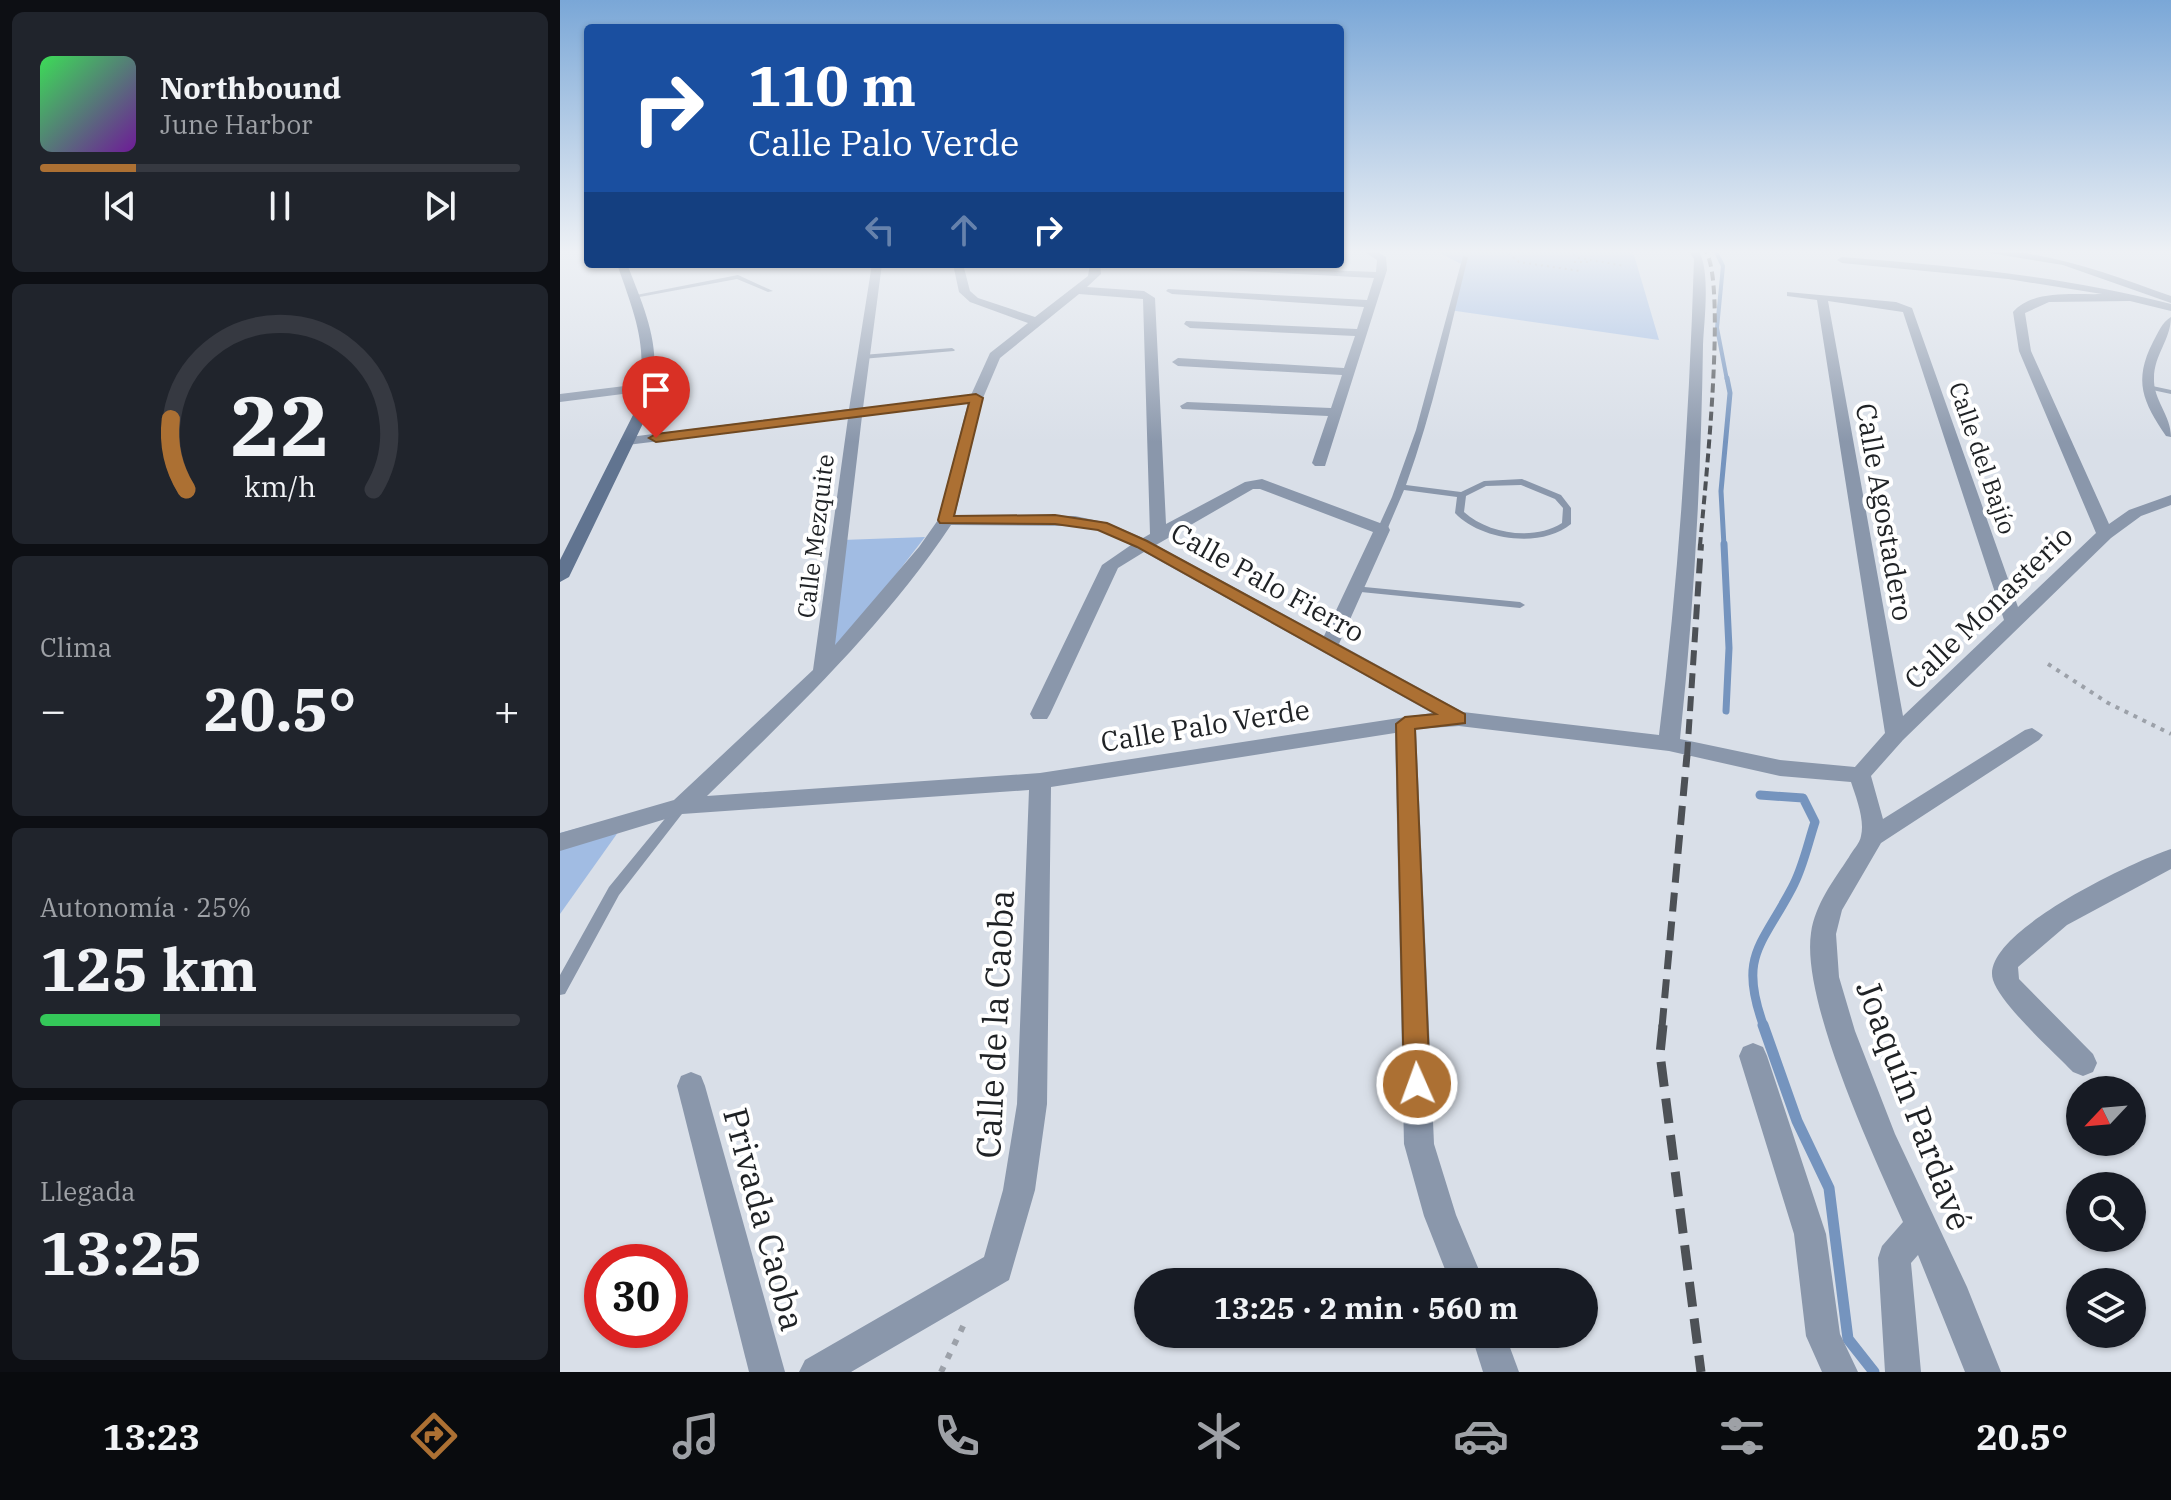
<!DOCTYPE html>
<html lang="es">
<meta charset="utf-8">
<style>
:root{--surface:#171b24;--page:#20242c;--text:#f1f3f6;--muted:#9ea1a6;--line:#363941;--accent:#ac7033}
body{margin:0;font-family:"IBM Plex Serif",serif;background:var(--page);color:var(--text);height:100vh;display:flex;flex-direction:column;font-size:30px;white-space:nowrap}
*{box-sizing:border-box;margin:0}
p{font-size:26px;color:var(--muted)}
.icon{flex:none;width:44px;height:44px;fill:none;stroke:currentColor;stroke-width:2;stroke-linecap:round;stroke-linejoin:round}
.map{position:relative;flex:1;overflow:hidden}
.panel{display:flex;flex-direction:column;gap:12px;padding:12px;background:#0d0f14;width:560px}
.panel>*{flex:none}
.hud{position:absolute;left:24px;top:24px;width:760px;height:244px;border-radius:8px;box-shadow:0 2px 6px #0004;background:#1a4fa0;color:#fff;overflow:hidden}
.needle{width:52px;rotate:244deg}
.controls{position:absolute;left:1506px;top:1076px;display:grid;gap:16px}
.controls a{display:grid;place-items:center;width:80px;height:80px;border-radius:50%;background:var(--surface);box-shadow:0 2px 6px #0004;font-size:40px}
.speed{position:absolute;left:24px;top:1244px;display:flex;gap:16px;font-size:40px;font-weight:700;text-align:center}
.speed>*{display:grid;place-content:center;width:104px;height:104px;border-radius:50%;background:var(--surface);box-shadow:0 2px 6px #0004;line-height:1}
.speed .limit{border:12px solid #d22;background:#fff;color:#111}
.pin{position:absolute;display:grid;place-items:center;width:68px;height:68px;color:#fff;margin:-82px -34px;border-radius:50% 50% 50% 0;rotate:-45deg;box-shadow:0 0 8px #0007}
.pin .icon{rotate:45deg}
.me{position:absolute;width:88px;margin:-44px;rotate:358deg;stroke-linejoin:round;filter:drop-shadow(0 0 6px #0008)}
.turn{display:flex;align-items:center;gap:28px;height:168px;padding:0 32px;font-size:36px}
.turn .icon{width:104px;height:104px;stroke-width:2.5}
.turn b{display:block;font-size:56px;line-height:68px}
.lanes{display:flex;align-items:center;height:76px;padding:0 32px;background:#0003;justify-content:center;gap:40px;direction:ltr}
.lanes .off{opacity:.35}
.big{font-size:60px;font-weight:800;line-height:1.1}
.panel .tile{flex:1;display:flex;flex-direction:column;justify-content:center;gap:12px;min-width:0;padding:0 28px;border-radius:12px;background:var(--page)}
.panel .dial{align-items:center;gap:0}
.dial svg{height:208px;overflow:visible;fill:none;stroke:var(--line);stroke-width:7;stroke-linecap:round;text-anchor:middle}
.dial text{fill:var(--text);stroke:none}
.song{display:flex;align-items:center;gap:24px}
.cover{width:96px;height:96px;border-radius:12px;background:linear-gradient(135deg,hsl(130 70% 55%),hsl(280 70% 35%))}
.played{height:8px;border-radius:4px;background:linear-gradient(90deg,var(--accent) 20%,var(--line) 20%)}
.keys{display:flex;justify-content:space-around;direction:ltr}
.heat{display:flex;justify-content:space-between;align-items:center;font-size:44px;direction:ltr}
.charge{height:12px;border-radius:6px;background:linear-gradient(90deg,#34c759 25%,var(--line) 0)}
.trip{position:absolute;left:574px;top:1268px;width:464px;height:80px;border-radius:40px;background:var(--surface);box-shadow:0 2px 6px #0004;font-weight:800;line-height:80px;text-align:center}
.tabs{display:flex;height:128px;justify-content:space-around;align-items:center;background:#090b0e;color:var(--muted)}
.tabs .icon{width:56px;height:56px}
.tabs .selected{color:var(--accent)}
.tabs b{font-size:36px;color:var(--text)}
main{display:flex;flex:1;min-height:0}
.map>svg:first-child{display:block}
.green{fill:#a1bce3}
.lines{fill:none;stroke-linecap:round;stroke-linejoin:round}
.stream-far4{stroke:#7594be;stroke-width:4}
.stream-far3{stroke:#7594be;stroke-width:5}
.stream-far2{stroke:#7594be;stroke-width:7}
.stream-far1{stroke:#7594be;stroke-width:9}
.stream{stroke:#7594be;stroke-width:11}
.path-far2{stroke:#9ca1a9;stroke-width:2;stroke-dasharray:2 4;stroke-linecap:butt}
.path-far1{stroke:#9ca1a9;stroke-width:4;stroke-dasharray:4 6;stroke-linecap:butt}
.path{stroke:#9ca1a9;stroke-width:6;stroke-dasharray:6 9;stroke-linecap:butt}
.service{fill:#8a97ab;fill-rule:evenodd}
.minor{fill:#8a97ab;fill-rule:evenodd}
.tertiary{fill:#8a97ab;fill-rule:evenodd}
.secondary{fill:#617490;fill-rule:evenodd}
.rail-far3{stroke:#4d5156;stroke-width:4;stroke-dasharray:9 5;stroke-linecap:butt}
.rail-far2{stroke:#4d5156;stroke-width:6;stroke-dasharray:15 8;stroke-linecap:butt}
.rail-far1{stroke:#4d5156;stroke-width:7;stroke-dasharray:19 10;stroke-linecap:butt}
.rail{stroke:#4d5156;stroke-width:9;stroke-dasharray:25 12;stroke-linecap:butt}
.route{fill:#ac7033;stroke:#704921;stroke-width:2}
.labels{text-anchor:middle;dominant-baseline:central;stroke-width:8;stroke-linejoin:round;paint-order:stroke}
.far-street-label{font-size:24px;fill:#1f2225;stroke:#fff}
.street-label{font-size:28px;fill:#1f2225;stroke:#fff}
.near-street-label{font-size:34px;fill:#1f2225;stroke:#fff}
</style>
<main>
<section class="panel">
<div class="tile">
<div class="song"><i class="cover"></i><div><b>Northbound</b><p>June Harbor</p></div></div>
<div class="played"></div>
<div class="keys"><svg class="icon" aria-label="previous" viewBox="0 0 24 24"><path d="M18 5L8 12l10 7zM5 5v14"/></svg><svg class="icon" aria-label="pause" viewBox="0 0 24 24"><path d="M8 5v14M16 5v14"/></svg><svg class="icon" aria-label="next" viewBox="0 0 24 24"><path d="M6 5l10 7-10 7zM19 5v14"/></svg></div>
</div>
<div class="tile dial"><svg viewBox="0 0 100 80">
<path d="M14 69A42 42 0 1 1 86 69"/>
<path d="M14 69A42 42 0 0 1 8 42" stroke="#ac7033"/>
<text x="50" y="56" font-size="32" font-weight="700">22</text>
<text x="50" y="72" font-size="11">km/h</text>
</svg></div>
<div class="tile"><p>Clima</p>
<div class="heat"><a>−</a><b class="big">20.5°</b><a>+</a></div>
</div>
<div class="tile"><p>Autonomía · 25%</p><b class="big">125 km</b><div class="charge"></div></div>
<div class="tile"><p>Llegada</p><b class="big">13:25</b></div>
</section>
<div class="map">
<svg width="1611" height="1372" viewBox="0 0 1611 1372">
<rect width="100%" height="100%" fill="#d9dfe8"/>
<g class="green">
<path d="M 874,250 L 1068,250 L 1074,255 L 1099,340 L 889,310 L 903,265 Z"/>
<path d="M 365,537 L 269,661 L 282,540 Z"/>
<path d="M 71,814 L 0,914 L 0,833 Z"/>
</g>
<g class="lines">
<path class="stream-far4" d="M 1155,250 L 1163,266 L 1157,328 L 1167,380"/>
<path class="stream-far3" d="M 1164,546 L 1161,491 L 1170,393 L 1167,378"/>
<path class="stream-far2" d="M 1164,544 L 1169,648 L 1166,711"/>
<path class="stream-far1" d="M 1200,795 L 1243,798 L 1255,822 C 1248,843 1243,868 1232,888 C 1201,947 1178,956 1204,1027"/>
<path class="stream" d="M 1203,1025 L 1237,1121 L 1269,1188 L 1288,1339 L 1314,1372"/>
<g class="path-far2">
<path d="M 931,250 L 945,251 L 959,262 L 1020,271"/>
<path d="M 1009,250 L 1018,258 L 1065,266"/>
<path d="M 1014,262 L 1028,262"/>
</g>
<path class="path-far1" d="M 1488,664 L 1548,703 L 1611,734"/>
<path class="path" d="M 381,1372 L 407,1318"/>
<g class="service">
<path d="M 903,256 L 908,257 C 889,333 873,411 846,485 L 901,492 L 924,481 L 962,479 L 1001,495 L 1011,508 L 1011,524 C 981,549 920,540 895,513 L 897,497 L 844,490 L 827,530 L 822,533 L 817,530 L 832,497 L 856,430 ZM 961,485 L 995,499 L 1003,508 L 1002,523 C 974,541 928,534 904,512 L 906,496 L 926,486 Z"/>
<path d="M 178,275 L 213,291 L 208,292 L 177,279 L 74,298 L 71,296 Z"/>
<path d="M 392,348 L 395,350 L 394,351 L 302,359 L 299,357 L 302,355 Z"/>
<path d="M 1583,384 L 1611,390 L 1611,394 L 1583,388 Z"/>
<path d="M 794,586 L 960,602 L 965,605 L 960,608 L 791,591 L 789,589 Z"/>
<path d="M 121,802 L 125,804 L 127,807 L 125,810 L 59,895 L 5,994 L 0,995 L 0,975 L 49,887 L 117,804 Z"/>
</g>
<g class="minor">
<path d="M 802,250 L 814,250 L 826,257 L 827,270 L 765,466 L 755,466 L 752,463 L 768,416 L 622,409 L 620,406 L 627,402 L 771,408 L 782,375 L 618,366 L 612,362 L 618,358 L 784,368 L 795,336 L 630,328 L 624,324 L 626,321 L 797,329 L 804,307 L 612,294 L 606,291 L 608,289 L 807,300 L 814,278 L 609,267 L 604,264 L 816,272 L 817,260 Z"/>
<path d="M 1128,250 L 1138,250 C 1151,269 1144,321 1143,345 C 1141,477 1134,608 1120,739 L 1220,760 L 1295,767 L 1325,733 L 1257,300 L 1227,296 L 1227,292 L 1336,302 L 1352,308 L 1458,607 L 1536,533 L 1459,351 L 1453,312 C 1473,289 1514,295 1542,294 L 1448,279 L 1282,263 L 1277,260 L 1282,257 C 1393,266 1504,276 1611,304 L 1611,311 L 1570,301 L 1489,302 L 1465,313 L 1471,351 L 1549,524 L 1569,510 L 1611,495 L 1611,505 L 1581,516 L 1551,538 L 1343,740 L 1311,776 L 1323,819 L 1465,730 L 1472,728 L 1483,735 L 1479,740 L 1321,843 L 1282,910 L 1276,934 L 1279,977 L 1295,1031 L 1335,1134 L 1407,1287 L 1441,1372 L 1405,1372 L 1358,1255 L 1351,1263 L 1361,1372 L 1325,1372 L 1318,1258 L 1322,1246 L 1343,1222 C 1314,1157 1241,1001 1251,933 C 1255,904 1274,880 1289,857 C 1292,851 1300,843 1301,836 C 1305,820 1296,797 1291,782 L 1220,776 L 1109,751 L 899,726 L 856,729 L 874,1144 L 896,1215 L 924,1282 L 890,1282 L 864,1216 L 844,1144 L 835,733 L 491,787 L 487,1104 L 475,1190 L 449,1280 L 291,1372 L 239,1372 L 245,1360 L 424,1257 L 443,1190 L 457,1104 L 469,790 L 122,814 L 0,851 L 0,833 L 114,800 L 253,670 L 288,418 L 67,445 L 60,441 L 62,438 L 289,409 L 312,264 L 322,264 L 303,408 L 411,395 L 430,353 L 468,323 L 410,302 L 399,292 L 393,264 L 403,264 L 410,291 L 418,298 L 475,317 L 528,276 L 530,264 L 540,264 L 541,274 L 527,287 L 584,291 L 595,298 L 606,524 L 685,482 L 702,479 L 828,526 L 830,530 L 779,644 L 903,712 L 1099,735 C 1119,577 1129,418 1134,259 ZM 519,294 L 583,299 L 590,534 L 583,538 L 548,523 L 515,516 L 395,515 L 423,398 L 440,358 ZM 1268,301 L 1343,312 L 1444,620 L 1343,716 ZM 408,403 L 378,520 L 359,547 L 275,645 L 302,416 ZM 693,489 L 700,489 L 813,532 L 764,636 L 596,545 ZM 391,525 L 515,526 L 538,530 L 571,545 L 542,565 L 470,714 L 473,719 L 487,719 L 490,714 L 558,568 L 584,552 L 872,713 L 480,773 L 147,796 C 234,711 323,627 391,525 Z"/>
<path d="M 1611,317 C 1611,339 1594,355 1594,378 C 1593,400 1611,415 1611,437 L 1606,436 C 1583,402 1573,381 1593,342 C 1598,333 1602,322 1611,317 Z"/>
<path d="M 89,383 L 94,384 L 94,390 L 0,402 L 0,394 Z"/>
<path d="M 1611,849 L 1611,869 L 1507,925 L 1458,967 L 1459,979 L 1533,1054 L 1537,1063 L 1533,1072 L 1523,1076 L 1513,1072 C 1493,1051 1441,1005 1433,980 C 1418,934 1574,861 1611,849 Z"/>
<path d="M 1193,1043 L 1203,1047 L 1207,1056 L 1266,1234 L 1280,1334 L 1298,1372 L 1262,1372 L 1246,1336 L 1234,1234 L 1179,1056 L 1183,1047 Z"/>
<path d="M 131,1072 L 141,1076 L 145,1086 L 225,1372 L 189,1372 L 117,1086 L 121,1076 Z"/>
<path d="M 911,1334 L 945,1334 L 959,1372 L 923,1372 Z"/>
</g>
<path class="tertiary" d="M 1411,250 C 1481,247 1546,273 1611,296 L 1611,303 L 1503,265 Z"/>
<path class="secondary" d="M 57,264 L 67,264 C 89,320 104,352 88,413 L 9,577 L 0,582 L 0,560 L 74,413 C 91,353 77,321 57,264 Z"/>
<path class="rail-far3" d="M 1140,546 C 1144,496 1168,281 1145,250"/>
<path class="rail-far2" d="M 1127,757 L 1141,544"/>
<path class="rail-far1" d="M 1102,1027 L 1127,755"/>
<path class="rail" d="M 1103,1025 L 1100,1054 L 1141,1372"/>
</g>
<linearGradient id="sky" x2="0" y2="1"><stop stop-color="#7aa7d7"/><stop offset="0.57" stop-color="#eef1f5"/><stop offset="1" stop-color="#eef1f5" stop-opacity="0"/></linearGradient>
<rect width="1611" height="442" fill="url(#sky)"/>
<path class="route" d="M 416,394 L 423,398 L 394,516 L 495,515 L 547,523 L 587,541 L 905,714 L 905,723 L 855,729 L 870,1084 L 866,1093 L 857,1096 L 848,1093 L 844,1084 L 836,724 L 845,717 L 876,714 L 577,547 L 538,530 L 495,524 L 380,523 L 378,520 L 409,403 L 96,442 L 89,438 L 96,434 Z"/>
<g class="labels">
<g class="far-street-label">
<text transform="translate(1423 458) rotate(71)">Calle del Bajío</text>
<text transform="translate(255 536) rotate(-83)">Calle Mezquite</text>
</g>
<g class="street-label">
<text transform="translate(1325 512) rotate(80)">Calle Agostadero</text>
<text transform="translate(708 582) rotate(29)">Calle Palo Fierro</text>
<text transform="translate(1428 607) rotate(-44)">Calle Monasterio</text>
<text transform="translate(645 725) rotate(-9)">Calle Palo Verde</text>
</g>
<g class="near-street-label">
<text transform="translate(434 1024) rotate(-87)">Calle de la Caoba</text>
<text transform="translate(1355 1105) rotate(69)">Joaquín Pardavé</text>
<text transform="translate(205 1219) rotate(75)">Privada Caoba</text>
</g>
</g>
</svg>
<div class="controls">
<a><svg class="needle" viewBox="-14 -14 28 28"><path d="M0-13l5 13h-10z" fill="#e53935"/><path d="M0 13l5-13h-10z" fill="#9ea1a6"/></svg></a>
<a><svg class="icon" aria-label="search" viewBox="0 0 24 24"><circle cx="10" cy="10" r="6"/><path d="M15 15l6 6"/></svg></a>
<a><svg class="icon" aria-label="layers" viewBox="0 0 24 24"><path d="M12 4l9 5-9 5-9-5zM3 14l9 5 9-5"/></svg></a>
</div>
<div class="speed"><div class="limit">30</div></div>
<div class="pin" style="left:96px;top:438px;background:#d93025"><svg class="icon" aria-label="arrive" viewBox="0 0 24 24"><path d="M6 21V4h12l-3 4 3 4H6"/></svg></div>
<svg class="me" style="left:857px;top:1084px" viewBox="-20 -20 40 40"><circle r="17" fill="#ac7033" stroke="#fff" stroke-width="3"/><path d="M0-11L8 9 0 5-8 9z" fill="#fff"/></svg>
<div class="trip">13:25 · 2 min · 560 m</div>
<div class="hud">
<div class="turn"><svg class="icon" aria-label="right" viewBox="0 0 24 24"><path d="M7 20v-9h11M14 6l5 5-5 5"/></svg><div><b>110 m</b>Calle Palo Verde</div></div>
<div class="lanes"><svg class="icon off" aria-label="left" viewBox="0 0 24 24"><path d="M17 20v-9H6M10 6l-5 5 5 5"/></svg><svg class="icon off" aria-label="ahead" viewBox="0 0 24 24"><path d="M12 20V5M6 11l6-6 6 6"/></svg><svg class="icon" aria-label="right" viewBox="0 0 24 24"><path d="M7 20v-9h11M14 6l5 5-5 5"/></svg></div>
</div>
</div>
</main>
<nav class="tabs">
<b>13:23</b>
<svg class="icon selected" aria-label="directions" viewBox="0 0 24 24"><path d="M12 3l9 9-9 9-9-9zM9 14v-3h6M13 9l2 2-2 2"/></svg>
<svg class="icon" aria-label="music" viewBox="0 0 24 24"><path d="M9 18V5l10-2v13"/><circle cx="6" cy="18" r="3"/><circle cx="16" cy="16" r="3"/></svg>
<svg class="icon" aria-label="phone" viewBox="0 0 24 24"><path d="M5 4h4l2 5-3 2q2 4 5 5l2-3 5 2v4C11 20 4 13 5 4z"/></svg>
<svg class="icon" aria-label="climate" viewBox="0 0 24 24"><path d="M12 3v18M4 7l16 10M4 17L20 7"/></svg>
<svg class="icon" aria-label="car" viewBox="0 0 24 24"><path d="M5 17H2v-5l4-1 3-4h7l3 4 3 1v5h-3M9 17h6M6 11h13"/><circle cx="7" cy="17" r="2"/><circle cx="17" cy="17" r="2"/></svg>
<svg class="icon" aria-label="filters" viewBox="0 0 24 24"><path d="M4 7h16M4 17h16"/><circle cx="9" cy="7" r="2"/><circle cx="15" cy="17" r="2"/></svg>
<b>20.5°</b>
</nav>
